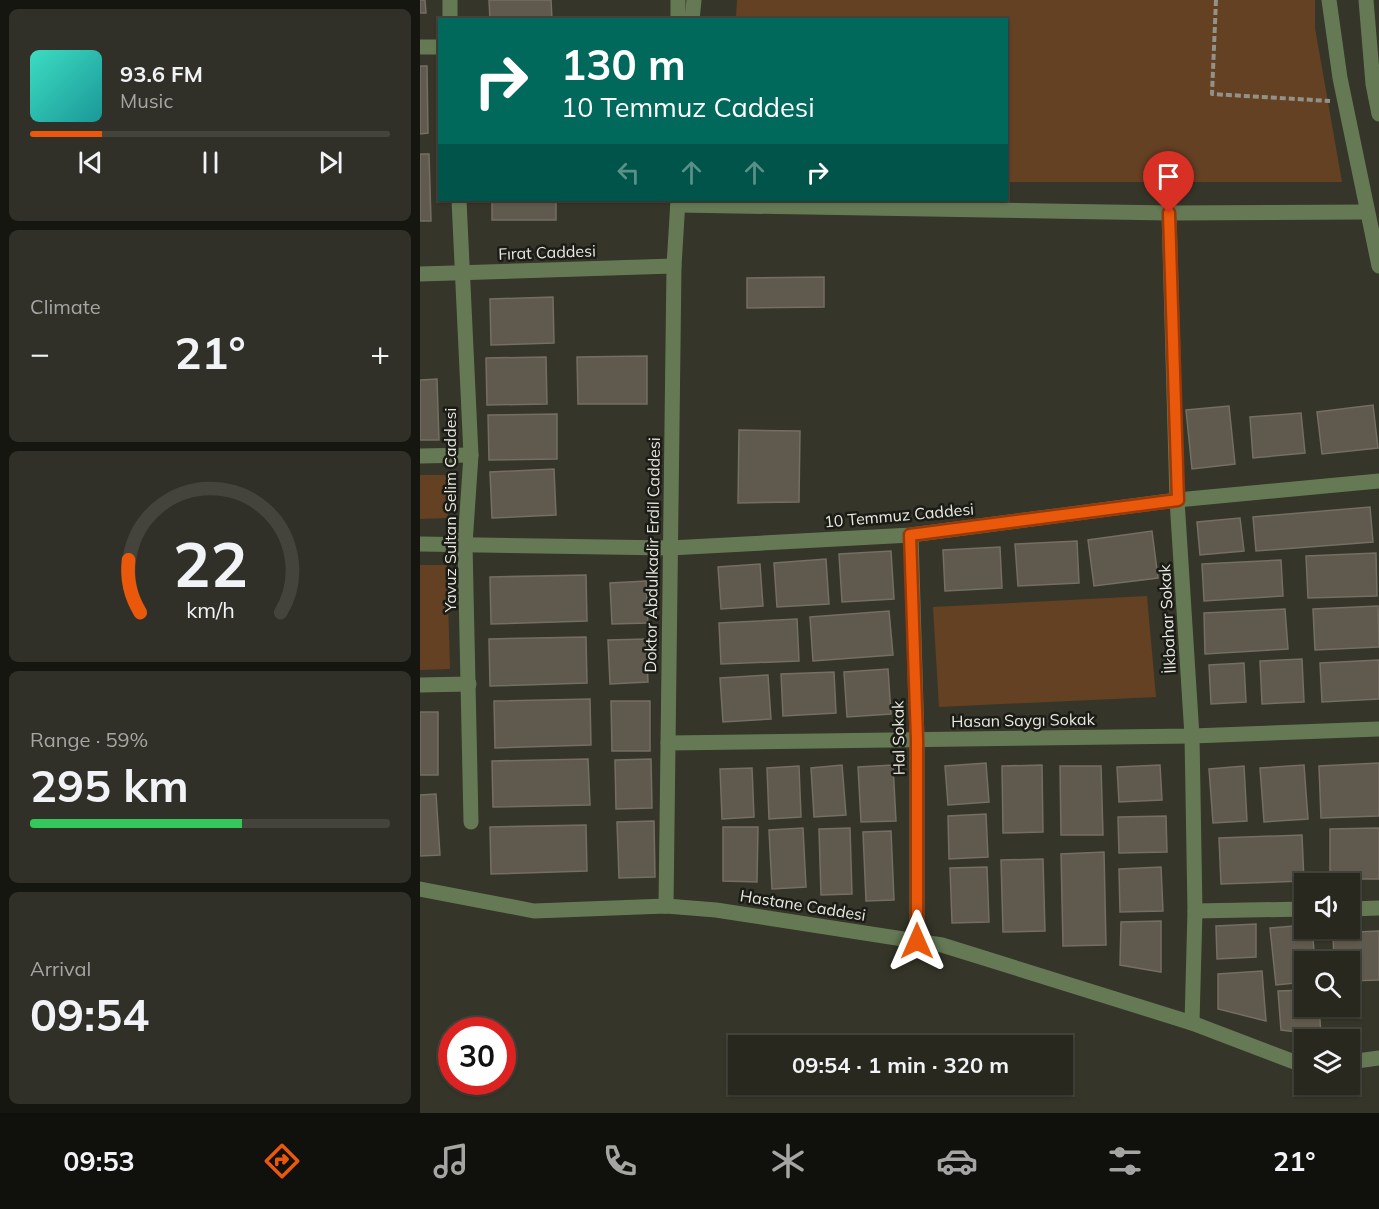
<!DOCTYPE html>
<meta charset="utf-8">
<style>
:root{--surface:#28281f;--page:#303028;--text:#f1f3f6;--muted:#a5a6a4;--line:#44443d;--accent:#ea580c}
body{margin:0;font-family:Mulish,sans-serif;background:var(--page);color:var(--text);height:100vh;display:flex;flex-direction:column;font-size:22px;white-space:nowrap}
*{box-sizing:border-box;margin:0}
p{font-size:20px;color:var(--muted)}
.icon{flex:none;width:33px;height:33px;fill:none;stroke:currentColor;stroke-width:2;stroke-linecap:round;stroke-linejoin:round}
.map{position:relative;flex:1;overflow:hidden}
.details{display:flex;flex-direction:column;gap:9px;padding:9px;background:#161611;width:420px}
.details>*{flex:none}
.banner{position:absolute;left:18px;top:18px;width:570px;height:183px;border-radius:0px;box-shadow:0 2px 4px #0004,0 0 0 2px var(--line);background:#00695c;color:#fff;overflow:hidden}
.controls{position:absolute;left:874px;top:873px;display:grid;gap:12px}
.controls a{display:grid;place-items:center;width:66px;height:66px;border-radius:0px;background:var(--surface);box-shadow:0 2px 4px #0004,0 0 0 2px var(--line);font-size:30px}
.speed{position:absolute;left:18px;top:1017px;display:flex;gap:12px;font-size:30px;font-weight:700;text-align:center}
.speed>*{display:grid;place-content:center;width:78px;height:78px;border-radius:50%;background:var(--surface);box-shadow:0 2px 4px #0004,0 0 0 2px var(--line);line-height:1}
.speed .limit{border:9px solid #d22;background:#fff;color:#111}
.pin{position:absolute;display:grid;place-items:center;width:51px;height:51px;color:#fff;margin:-62px -26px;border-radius:50% 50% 50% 0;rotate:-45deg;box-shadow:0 0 6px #0007}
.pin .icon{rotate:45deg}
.me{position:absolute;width:66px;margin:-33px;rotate:0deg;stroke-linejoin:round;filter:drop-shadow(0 0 4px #0008)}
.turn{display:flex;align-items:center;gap:21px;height:126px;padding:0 24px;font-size:27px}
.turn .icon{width:78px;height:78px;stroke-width:2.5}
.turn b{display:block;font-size:42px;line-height:51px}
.lanes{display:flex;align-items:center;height:57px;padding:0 24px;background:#0003;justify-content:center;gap:30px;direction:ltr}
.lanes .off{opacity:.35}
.big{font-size:45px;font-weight:700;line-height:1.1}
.details .tile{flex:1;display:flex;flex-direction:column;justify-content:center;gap:9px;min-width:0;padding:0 21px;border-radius:9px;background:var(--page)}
.details .dial{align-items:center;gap:0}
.dial svg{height:156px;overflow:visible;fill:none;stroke:var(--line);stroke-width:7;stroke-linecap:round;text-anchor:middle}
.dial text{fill:var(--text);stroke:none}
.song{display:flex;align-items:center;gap:18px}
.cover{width:72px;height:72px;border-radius:9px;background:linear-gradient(135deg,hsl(170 70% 55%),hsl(180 70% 35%))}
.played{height:6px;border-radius:3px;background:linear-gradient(90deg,var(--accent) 20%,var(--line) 20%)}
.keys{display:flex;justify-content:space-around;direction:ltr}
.heat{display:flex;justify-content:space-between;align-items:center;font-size:33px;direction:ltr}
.charge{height:9px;border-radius:4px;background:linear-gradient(90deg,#34c759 59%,var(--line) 0)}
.trip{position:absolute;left:308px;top:1035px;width:345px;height:60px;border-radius:0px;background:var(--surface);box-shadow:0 2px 4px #0004,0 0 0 2px var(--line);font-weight:700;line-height:60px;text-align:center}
.menu{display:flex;height:96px;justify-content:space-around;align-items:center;background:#10100c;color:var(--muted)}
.menu .icon{width:42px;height:42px}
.menu .selected{color:var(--accent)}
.menu b{font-size:27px;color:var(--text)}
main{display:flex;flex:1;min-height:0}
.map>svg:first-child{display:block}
.green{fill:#654124}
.building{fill:#60594d;stroke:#756e62;stroke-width:1.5}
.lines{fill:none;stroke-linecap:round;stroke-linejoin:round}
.path{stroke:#929288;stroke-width:4;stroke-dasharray:6 3;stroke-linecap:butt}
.minor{stroke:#667955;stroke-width:15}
.route-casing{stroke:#983908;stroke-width:15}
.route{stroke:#ea580c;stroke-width:10}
.labels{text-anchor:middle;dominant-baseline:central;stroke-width:5;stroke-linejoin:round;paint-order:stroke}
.street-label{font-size:16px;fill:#e9e9e1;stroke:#1c1c17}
</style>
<main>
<section class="details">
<div class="tile">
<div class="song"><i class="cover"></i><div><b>93.6 FM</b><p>Music</p></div></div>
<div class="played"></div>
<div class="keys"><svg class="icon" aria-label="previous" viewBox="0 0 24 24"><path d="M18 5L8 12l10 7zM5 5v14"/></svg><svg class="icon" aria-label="pause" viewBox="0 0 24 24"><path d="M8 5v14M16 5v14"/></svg><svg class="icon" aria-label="next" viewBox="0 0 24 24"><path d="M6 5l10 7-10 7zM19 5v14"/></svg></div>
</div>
<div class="tile"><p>Climate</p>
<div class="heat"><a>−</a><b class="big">21°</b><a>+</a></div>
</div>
<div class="tile dial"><svg viewBox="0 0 100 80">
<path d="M14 69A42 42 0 1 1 86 69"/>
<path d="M14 69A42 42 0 0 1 8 42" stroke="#ea580c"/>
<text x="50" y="56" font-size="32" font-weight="700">22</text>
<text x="50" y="72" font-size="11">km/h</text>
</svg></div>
<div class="tile"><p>Range · 59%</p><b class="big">295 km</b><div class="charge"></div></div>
<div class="tile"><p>Arrival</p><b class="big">09:54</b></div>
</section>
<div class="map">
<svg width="959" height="1113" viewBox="0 0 959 1113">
<rect width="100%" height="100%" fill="#353529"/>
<g class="green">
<path d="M 317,0 L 895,0 L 895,28 L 922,182 L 587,182 L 586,20 L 316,19 Z"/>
<path d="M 0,475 L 26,475 L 28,518 L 0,519 Z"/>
<path d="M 0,565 L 27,565 L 30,669 L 0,670 Z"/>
<path d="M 727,596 L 736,697 L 519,707 L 513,607 Z"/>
</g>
<g class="building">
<path d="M 0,0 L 5,0 L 6,13 L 0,13 Z"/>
<path d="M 69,0 L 131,0 L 132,20 L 70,20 Z"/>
<path d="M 0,66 L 7,66 L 8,133 L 0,134 Z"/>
<path d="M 0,154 L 9,154 L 11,221 L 0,221 Z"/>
<rect x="72" y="200" width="64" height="20"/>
<path d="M 404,277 L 404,307 L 327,308 L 327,278 Z"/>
<path d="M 133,297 L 134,343 L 71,345 L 70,299 Z"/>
<path d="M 227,356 L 227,404 L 158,404 L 157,357 Z"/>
<path d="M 126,357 L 127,404 L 67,405 L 66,358 Z"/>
<path d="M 17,379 L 19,440 L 0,440 L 0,380 Z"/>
<path d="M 953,405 L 958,448 L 902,454 L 897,412 Z"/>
<path d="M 809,406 L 815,464 L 772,469 L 766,410 Z"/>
<path d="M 881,413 L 885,453 L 833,458 L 830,417 Z"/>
<path d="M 137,414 L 137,459 L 69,460 L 68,415 Z"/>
<path d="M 319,430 L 380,431 L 379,502 L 318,503 Z"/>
<path d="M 134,469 L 136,515 L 72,518 L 70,472 Z"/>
<path d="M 950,507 L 953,542 L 836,551 L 833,517 Z"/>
<path d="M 820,518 L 824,551 L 780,555 L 777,522 Z"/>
<path d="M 732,531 L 738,578 L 674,586 L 668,540 Z"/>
<path d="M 657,541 L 659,583 L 598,586 L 595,544 Z"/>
<path d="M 580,547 L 582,588 L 525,591 L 523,550 Z"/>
<path d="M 471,551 L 474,599 L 422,602 L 419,554 Z"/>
<path d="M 956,553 L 957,596 L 888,598 L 886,556 Z"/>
<path d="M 406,559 L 409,604 L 357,607 L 354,563 Z"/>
<path d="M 861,560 L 863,596 L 784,601 L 782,564 Z"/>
<path d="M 340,564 L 343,606 L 301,609 L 298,567 Z"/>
<path d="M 166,575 L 167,621 L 71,624 L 70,577 Z"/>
<path d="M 226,581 L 228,623 L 192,624 L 190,583 Z"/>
<path d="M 958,606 L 959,647 L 895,650 L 893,609 Z"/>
<path d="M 865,609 L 868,649 L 785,654 L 784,613 Z"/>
<path d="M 469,611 L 473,655 L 393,661 L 390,617 Z"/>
<path d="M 377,619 L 379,661 L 301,664 L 299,623 Z"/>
<path d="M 166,637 L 167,683 L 70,686 L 69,639 Z"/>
<path d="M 226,639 L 228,682 L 190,684 L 188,640 Z"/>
<path d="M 882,659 L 884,702 L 842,704 L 840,661 Z"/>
<path d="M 959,660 L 959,699 L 902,702 L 900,663 Z"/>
<path d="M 824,663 L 826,702 L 791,704 L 789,665 Z"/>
<path d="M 468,669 L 471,714 L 427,717 L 424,672 Z"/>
<path d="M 414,672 L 416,713 L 363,716 L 361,674 Z"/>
<path d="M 348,675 L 351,719 L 303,722 L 300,678 Z"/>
<path d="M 170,699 L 171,745 L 75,748 L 74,701 Z"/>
<path d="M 191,701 L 230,701 L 230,751 L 192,751 Z"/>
<rect x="0" y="712" width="18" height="63"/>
<path d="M 168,759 L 170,805 L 73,807 L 72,761 Z"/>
<path d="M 231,759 L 232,808 L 196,809 L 195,760 Z"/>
<path d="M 566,763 L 569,802 L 528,805 L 525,766 Z"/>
<path d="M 959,763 L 959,816 L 901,818 L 899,766 Z"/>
<path d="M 422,765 L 426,815 L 394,817 L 391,768 Z"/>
<path d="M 473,765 L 476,821 L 441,822 L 438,767 Z"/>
<path d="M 622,765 L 623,832 L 583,833 L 582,766 Z"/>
<path d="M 740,765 L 742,800 L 699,802 L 697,767 Z"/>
<path d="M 884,765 L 888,819 L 844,822 L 840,768 Z"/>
<path d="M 379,766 L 381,817 L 349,819 L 347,768 Z"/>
<path d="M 640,766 L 681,766 L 683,835 L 641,835 Z"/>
<path d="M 824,766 L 827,821 L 793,823 L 789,769 Z"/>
<path d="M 332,768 L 334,817 L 302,819 L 300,769 Z"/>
<path d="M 16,794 L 20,855 L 0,856 L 0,795 Z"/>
<path d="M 566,814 L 568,857 L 529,859 L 528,816 Z"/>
<path d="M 746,816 L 747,852 L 699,853 L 698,817 Z"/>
<path d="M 234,821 L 235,877 L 199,878 L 197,822 Z"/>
<path d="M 166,825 L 167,871 L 71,874 L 70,827 Z"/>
<path d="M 303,827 L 338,827 L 337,882 L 303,881 Z"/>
<path d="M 383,828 L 386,887 L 352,889 L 349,830 Z"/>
<path d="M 430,828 L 432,894 L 401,895 L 399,829 Z"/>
<path d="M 959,828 L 959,879 L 910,879 L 910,829 Z"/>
<path d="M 471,831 L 474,900 L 446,901 L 443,832 Z"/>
<path d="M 882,835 L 884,881 L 801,884 L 799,838 Z"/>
<path d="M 684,852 L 686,945 L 643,946 L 641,854 Z"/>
<path d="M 623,859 L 625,931 L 583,932 L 581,860 Z"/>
<path d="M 567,867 L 569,922 L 532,923 L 530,868 Z"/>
<path d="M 741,867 L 743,911 L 700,912 L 699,869 Z"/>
<path d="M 741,921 L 741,972 L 700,965 L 701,922 Z"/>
<path d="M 836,924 L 836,957 L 797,959 L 796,926 Z"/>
<path d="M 885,925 L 885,928 L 892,928 L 895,962 L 885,962 L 885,982 L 856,985 L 850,928 Z"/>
<path d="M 959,931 L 959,980 L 930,981 L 930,962 L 914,962 L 913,933 Z"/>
<path d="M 842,971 L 846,1021 L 798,1009 L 798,974 Z"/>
<path d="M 885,990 L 885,1006 L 899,1006 L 901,1035 L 861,1030 L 858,991 Z"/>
</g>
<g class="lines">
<path class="path" d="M 796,0 L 792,94 L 910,101"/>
<g class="minor">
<path d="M 909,0 L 920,78 L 959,266"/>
<path d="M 946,0 L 953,84 L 959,114"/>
<path d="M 30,20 L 30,0"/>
<path d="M 258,20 L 258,0"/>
<path d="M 272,20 L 274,0"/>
<path d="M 0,47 L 20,47"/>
<path d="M 39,200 L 51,455 L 45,544 L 51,822"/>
<path d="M 258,205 L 749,213 L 947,212"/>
<path d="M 749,213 L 757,500 L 772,736 L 775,911 L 772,1023"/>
<path d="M 0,274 L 254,266"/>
<path d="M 0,456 L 51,455"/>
<path d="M 491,535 L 497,740 L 497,941"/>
<path d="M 0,544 L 250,548 L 491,535 L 757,500 L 959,481"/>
<path d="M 0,685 L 49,684"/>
<path d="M 248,743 L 772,736 L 959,729"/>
<path d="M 0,889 L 114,911 L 246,906 L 296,910 L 522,945 L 772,1023 L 885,1066"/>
<path d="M 246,906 L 254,266 L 258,200"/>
<path d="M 930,909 L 959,908"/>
<path d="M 775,911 L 885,909"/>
<path d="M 930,1062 L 959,1058"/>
</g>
</g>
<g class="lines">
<defs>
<path id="route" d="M 497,941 L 497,740 L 490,535 L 758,500 L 749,213"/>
</defs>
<use href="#route" class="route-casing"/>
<use href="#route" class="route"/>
</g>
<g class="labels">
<g class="street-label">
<text transform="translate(127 252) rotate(-2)">Fırat Caddesi</text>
<text transform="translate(30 510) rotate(-90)">Yavuz Sultan Selim Caddesi</text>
<text transform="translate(479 515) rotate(-5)">10 Temmuz Caddesi</text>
<text transform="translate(232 555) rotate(-89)">Doktor Abdulkadir Erdil Caddesi</text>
<text transform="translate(747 619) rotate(-93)">İlkbahar Sokak</text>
<text transform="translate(603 720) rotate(-1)">Hasan Saygı Sokak</text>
<text transform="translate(478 738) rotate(-91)">Hal Sokak</text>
<text transform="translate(383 905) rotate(9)">Hastane Caddesi</text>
</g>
</g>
</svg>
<div class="controls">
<a><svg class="icon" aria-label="sound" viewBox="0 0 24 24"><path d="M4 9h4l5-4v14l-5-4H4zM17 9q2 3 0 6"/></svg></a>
<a><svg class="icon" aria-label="search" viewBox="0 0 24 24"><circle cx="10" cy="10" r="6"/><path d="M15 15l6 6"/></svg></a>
<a><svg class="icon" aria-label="layers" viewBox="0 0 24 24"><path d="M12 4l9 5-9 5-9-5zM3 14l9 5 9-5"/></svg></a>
</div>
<div class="speed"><div class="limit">30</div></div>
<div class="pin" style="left:749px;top:213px;background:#d93025"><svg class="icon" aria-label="arrive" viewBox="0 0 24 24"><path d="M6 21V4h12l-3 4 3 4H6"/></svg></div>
<svg class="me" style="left:497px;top:941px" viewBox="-20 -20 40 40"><path d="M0-17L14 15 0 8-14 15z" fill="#ea580c" stroke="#fff" stroke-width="4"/></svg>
<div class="trip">09:54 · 1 min · 320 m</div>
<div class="banner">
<div class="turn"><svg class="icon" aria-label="right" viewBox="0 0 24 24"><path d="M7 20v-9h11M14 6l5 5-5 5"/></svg><div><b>130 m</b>10 Temmuz Caddesi</div></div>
<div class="lanes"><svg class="icon off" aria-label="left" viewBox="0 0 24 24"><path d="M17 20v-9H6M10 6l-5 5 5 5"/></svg><svg class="icon off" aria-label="ahead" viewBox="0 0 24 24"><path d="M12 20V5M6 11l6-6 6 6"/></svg><svg class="icon off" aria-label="ahead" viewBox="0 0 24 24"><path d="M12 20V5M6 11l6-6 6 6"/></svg><svg class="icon" aria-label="right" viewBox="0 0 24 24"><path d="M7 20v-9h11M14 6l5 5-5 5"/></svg></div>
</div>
</div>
</main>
<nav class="menu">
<b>09:53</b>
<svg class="icon selected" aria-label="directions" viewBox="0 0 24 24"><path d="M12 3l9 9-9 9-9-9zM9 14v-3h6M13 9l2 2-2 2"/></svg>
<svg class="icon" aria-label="music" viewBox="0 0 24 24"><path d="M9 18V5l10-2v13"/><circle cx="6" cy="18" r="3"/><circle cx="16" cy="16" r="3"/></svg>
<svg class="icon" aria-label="phone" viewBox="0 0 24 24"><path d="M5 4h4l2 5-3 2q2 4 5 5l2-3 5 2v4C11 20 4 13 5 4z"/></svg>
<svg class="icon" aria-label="climate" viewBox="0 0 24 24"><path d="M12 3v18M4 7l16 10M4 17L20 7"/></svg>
<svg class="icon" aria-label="car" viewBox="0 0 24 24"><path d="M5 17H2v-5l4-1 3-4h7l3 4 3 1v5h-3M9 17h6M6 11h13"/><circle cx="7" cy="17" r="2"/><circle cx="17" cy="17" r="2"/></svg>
<svg class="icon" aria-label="filters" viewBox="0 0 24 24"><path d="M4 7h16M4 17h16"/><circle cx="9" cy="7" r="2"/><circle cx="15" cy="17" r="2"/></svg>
<b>21°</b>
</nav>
